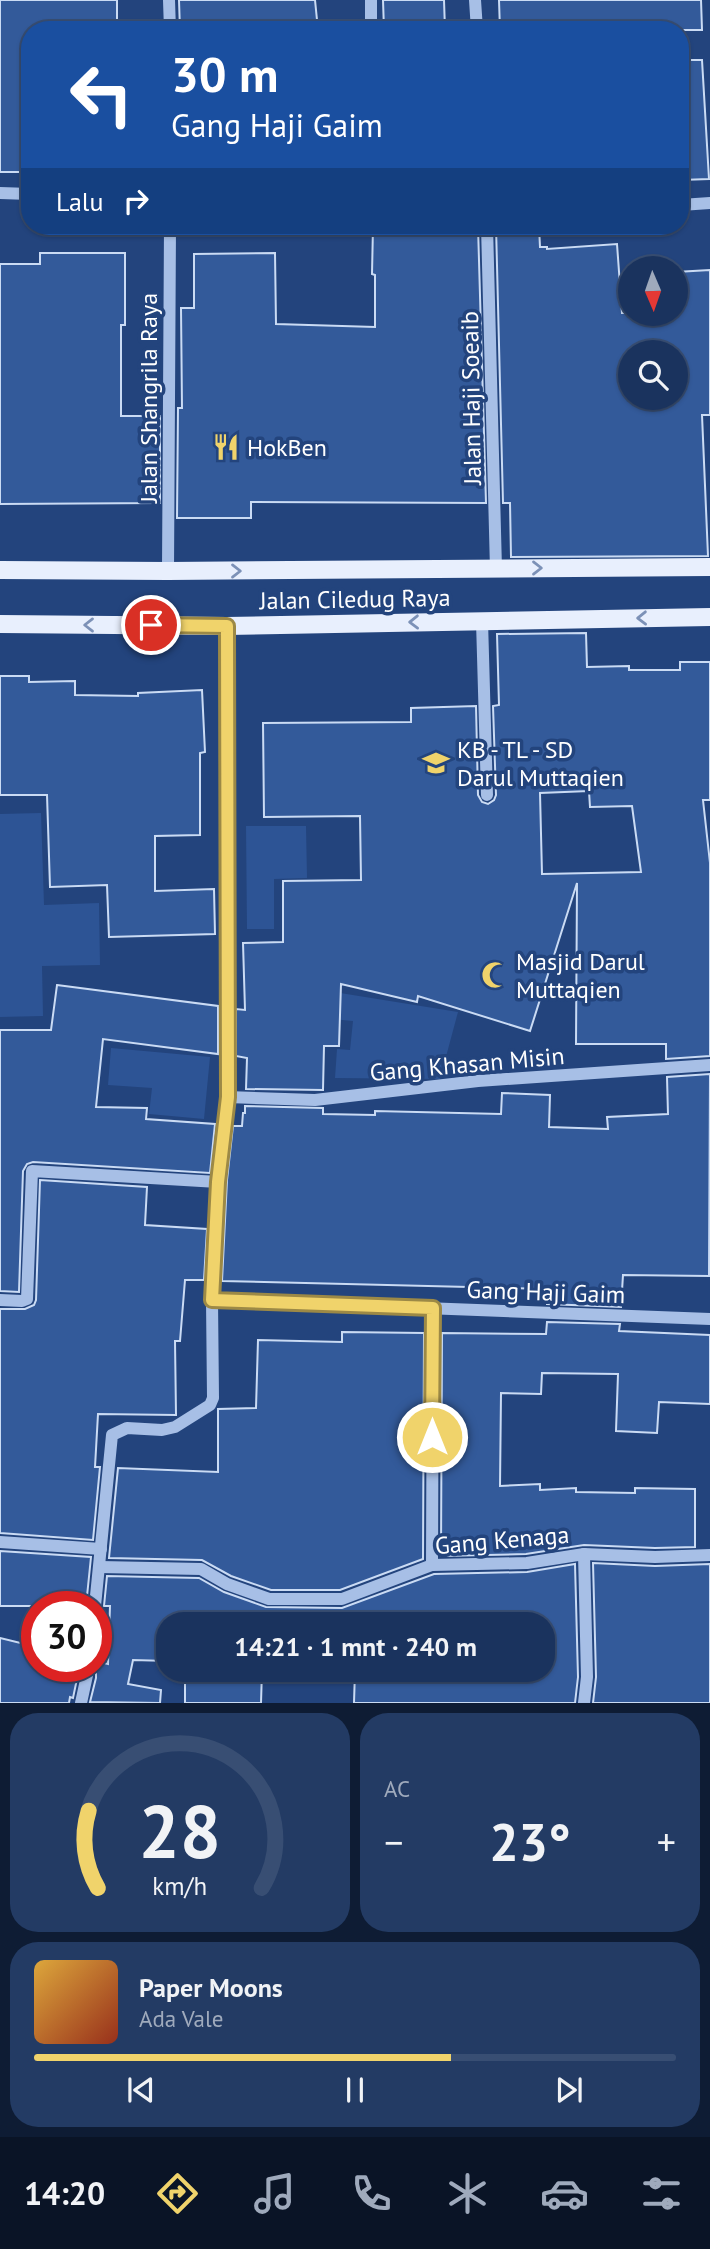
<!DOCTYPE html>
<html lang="id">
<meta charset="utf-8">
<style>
:root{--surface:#1a335e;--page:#233b64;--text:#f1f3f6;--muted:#9faabc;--line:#384e73;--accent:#f0d36b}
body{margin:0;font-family:"PT Sans",sans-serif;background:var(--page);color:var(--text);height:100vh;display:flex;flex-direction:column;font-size:26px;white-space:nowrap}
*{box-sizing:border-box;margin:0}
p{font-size:23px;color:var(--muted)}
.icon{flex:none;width:38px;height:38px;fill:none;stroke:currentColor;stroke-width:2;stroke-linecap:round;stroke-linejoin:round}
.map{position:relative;height:1703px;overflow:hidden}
.side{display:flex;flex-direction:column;gap:10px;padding:10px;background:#0e1c34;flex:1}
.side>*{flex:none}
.top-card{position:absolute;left:21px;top:21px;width:668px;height:214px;border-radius:28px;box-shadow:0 2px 5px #0004,0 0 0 2px var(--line);background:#1a4fa0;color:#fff;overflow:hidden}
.needle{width:46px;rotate:178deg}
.fabs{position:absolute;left:618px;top:256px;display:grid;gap:14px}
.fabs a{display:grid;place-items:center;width:70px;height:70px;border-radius:50%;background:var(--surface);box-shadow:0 2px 5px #0004,0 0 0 2px var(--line);font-size:35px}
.speed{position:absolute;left:21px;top:1591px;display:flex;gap:14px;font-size:35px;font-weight:700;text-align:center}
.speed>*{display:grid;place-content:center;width:91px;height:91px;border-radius:50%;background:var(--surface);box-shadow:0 2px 5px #0004,0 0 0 2px var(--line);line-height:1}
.speed .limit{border:10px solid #d22;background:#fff;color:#111}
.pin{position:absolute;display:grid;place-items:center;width:60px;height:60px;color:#fff;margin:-30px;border:4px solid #fff;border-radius:50%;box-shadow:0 2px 7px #0007}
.me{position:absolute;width:77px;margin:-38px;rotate:0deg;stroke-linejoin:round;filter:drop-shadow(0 0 5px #0008)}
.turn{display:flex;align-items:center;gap:24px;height:147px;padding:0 35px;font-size:32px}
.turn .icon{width:91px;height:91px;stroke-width:2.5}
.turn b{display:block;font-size:49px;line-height:60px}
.then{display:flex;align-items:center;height:66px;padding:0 35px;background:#0003;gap:14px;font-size:26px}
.big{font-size:52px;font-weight:700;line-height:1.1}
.side .tile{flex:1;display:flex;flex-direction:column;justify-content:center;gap:10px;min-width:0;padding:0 24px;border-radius:28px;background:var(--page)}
.side .dial{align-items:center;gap:0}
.dial svg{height:182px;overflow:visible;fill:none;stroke:var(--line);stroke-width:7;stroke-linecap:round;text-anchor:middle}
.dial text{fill:var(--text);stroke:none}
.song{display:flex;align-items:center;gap:21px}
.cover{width:84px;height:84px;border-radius:10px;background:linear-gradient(135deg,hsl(40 70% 55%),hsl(10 70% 35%))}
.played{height:7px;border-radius:4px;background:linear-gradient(90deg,var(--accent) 65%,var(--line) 65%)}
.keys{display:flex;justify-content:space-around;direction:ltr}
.heat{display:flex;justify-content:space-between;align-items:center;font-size:38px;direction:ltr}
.side .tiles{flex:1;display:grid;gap:10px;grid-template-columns:1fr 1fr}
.tile:last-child{grid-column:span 2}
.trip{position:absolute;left:156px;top:1612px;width:399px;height:70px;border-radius:28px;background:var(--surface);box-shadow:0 2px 5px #0004,0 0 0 2px var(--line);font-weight:700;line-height:70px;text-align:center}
.menu{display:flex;height:112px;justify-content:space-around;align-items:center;background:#0a1426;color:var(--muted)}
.menu .icon{width:49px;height:49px}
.menu .current{color:var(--accent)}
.menu b{font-size:32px;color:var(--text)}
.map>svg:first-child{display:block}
.green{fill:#2d5495}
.building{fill:#335a9a;stroke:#cadbf4;stroke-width:2;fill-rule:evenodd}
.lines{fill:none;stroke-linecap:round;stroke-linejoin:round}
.minor{stroke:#a7bfe6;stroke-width:12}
.major{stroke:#e8effd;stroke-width:18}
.oneway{stroke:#7c91b7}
.route-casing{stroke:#9c8946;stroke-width:18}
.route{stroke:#f0d36b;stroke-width:12}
.labels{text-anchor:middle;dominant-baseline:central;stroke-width:7;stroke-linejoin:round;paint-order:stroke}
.street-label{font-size:24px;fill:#fff;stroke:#23447d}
.poi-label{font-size:24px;fill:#fff;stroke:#23447d;text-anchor:start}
</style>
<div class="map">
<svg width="710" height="1703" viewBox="0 0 710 1703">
<rect width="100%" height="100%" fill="#23447d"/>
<g class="green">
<path d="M 41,813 L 44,905 L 99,903 L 100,965 L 42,966 L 43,1016 L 0,1017 L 0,814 Z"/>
<path d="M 246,826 L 306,826 L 307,878 L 274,879 L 274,929 L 247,929 Z"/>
<path d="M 334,992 L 458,1012 L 440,1079 L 335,1078 L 337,1049 L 350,1050 L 353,1021 L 332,1019 Z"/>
<path d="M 111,1048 L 210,1057 L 204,1119 L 149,1114 L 152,1088 L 108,1085 Z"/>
</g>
<g class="building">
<path d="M 0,0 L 117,0 L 117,30 L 30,30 L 30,172 L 0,172 Z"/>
<path d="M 179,0 L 315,0 L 318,30 L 180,30 Z"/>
<path d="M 383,0 L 444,0 L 445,30 L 384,30 Z"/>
<path d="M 499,0 L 701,0 L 702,30 L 500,30 Z"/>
<path d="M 681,60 L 702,60 L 709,179 L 681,180 Z"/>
<path d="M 373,226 L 478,226 L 486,503 L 251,502 L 251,518 L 177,518 L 178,408 L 182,408 L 181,308 L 194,308 L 194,254 L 275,253 L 276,324 L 375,327 L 375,275 L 372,274 Z"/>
<path d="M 496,226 L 539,226 L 540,247 L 547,247 L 547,249 L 617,244 L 622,313 L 676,313 L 676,272 L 710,270 L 710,415 L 702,415 L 708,556 L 511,557 L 510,503 L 503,503 ZM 630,352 L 676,352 L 676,397 L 630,397 Z"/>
<path d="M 40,253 L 125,253 L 125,325 L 121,325 L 121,416 L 160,416 L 160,503 L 0,504 L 0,264 L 40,264 Z"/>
<path d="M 586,633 L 587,667 L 629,666 L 629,670 L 680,670 L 680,662 L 710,662 L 710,800 L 703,800 L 710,863 L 710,1056 L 666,1059 L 666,1044 L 576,1044 L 577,883 L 530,1031 L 418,996 L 417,1002 L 341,984 L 339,1046 L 324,1046 L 323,1090 L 246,1089 L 247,1058 L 236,1056 L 236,1009 L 245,1010 L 243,943 L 283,942 L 283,881 L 361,880 L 360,816 L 264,817 L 263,723 L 411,722 L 411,708 L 476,706 L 478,795 L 482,802 L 488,804 L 494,800 L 496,795 L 493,706 L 499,705 L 497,634 ZM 589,791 L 590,807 L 632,806 L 641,872 L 542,874 L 540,793 Z"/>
<path d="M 0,676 L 29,676 L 29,682 L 75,681 L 75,695 L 138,696 L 138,693 L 202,690 L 205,752 L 200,753 L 200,835 L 155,836 L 155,891 L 214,889 L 215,934 L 109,937 L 107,885 L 50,887 L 47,795 L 0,795 Z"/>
<path d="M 57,985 L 218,1006 L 218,1054 L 103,1039 L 96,1107 L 147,1108 L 146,1119 L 215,1124 L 210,1173 L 33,1162 L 27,1164 L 23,1171 L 19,1292 L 0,1291 L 0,1030 L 51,1030 Z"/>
<path d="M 710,1074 L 709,1276 L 623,1275 L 621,1307 L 547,1304 L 547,1289 L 222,1281 L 227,1180 L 233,1126 L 242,1126 L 243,1113 L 245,1113 L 245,1106 L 323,1108 L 323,1114 L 375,1115 L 375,1111 L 501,1114 L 502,1093 L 550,1095 L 549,1127 L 608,1129 L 607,1117 L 668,1114 L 667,1077 Z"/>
<path d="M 40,1180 L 147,1187 L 145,1225 L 207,1229 L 204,1280 L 185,1280 L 180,1341 L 175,1341 L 176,1415 L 98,1414 L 95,1467 L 100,1467 L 93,1540 L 0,1533 L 0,1309 L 25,1309 L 34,1305 L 36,1300 Z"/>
<path d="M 547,1322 L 620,1324 L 619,1331 L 710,1335 L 710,1404 L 659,1402 L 657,1433 L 616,1431 L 618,1374 L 542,1373 L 541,1394 L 501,1393 L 500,1486 L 540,1484 L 540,1490 L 576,1488 L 576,1492 L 635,1493 L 635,1488 L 695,1489 L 695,1547 L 655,1548 L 584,1545 L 526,1554 L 441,1556 L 442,1333 L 546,1334 Z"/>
<path d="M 342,1332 L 424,1333 L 423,1559 L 340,1590 L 271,1590 L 231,1576 L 202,1560 L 109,1558 L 118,1468 L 218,1472 L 218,1409 L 256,1408 L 258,1340 L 342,1342 Z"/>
<path d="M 0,1551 L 91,1557 L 86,1606 L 0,1606 Z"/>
<path d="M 593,1563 L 655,1566 L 710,1564 L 710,1703 L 593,1703 L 596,1677 Z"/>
<path d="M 575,1564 L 578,1677 L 575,1703 L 354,1703 L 355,1670 L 542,1670 L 542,1624 L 168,1624 L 168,1661 L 133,1660 L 128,1684 L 161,1690 L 160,1703 L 90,1702 L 96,1678 L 96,1661 L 108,1664 L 110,1606 L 104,1606 L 107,1576 L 199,1578 L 224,1592 L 266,1607 L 342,1608 L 434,1574 L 527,1572 Z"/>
<path d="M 0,1638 L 37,1647 L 37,1667 L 78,1674 L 73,1698 L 70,1697 L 69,1703 L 0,1703 Z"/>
<path d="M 185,1670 L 262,1670 L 261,1703 L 185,1703 Z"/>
</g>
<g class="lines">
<g class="minor">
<path d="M 169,0 L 170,30"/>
<path d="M 371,0 L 371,30"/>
<path d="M 475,0 L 477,30"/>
<path d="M 0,193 L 30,194"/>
<path d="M 681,205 L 710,203"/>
<path d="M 487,226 L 496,569"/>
<path d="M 168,571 L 170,226"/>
<path d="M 482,621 L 487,795"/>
<path d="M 227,1097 L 315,1100 L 478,1081 L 710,1065"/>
<path d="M 0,1300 L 22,1301 L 27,1299 L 32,1171 L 218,1182"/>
<path d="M 212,1300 L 710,1319"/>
<path d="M 0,1542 L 101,1549"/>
<path d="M 584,1554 L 587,1677 L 584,1703"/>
<path d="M 432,1565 L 433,1308"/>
<path d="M 100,1567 L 201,1569 L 227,1584 L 269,1599 L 342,1599 L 432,1565 L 527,1563 L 584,1554 L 655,1557 L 710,1555"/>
<path d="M 95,1606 L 112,1435 L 127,1428 L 162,1430 L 175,1427 L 210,1405 L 213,1398 L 212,1300 L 218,1182 L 227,1097 L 227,626"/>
<path d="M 81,1703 L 89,1666"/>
</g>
<g class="major">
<path d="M 0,570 L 168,571 L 710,567"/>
<path d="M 0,624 L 227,626 L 710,617"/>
</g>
</g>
<defs><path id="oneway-chevron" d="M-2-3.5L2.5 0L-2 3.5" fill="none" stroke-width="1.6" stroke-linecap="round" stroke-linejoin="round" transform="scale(1.75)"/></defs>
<g class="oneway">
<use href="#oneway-chevron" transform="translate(537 568)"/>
<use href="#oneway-chevron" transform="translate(236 571)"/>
<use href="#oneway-chevron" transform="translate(642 618) rotate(179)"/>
<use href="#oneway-chevron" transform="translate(414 622) rotate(179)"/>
<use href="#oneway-chevron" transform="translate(89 625) rotate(-180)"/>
</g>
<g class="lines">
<defs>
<path id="route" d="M 151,625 L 227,626 L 228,1097 L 218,1182 L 212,1300 L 433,1308 L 432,1437"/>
</defs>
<use href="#route" class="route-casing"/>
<use href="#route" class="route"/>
</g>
<defs>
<symbol id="restaurant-bare" viewBox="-9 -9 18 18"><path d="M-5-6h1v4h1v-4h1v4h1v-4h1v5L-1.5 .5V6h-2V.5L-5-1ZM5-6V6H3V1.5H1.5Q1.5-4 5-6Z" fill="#f0d36b" stroke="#23447d" stroke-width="2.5" paint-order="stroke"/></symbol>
<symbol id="school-bare" viewBox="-9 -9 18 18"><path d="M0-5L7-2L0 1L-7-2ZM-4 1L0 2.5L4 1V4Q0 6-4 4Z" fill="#f0d36b" stroke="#23447d" stroke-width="2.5" paint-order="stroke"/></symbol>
<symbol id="mosque-bare" viewBox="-9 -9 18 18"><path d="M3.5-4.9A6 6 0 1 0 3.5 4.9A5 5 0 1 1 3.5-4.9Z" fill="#f0d36b" stroke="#23447d" stroke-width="2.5" paint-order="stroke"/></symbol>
</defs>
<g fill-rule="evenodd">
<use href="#restaurant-bare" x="207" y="428" width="38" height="38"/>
<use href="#school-bare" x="417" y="744" width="38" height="38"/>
<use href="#mosque-bare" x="476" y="956" width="38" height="38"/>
</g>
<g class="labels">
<g class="street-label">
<text transform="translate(148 398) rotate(-90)">Jalan Shangrila Raya</text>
<text transform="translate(471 398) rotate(-91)">Jalan Haji Soeaib</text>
<text transform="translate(355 599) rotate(-1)">Jalan Ciledug Raya</text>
<text transform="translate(467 1064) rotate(-5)">Gang Khasan Misin</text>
<text transform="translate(546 1292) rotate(2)">Gang Haji Gaim</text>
<text transform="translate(502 1540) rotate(-5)">Gang Kenaga</text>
</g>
<g class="poi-label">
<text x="247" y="447">HokBen</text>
<text x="457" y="749">KB - TL - SD<tspan x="457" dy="28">Darul Muttaqien</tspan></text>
<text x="516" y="961">Masjid Darul<tspan x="516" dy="28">Muttaqien</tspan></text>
</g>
</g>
</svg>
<div class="fabs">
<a><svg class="needle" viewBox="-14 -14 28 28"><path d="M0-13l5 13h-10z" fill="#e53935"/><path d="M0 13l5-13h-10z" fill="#9faabc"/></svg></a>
<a><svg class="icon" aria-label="search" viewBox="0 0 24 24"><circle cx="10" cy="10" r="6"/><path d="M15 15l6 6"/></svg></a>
</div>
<div class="speed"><div class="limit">30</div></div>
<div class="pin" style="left:151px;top:625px;background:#d93025"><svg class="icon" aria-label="arrive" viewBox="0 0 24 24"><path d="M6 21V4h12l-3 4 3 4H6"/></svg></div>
<svg class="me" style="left:432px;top:1437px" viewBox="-20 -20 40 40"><circle r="17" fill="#f0d36b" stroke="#fff" stroke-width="3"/><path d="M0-11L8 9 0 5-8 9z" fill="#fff"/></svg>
<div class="trip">14:21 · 1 mnt · 240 m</div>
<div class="top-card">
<div class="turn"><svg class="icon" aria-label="left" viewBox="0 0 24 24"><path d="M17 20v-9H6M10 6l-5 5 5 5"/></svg><div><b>30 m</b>Gang Haji Gaim</div></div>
<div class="then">Lalu<svg class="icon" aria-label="right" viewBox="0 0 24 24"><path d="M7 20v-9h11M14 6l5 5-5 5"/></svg></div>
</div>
</div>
<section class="side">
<div class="tiles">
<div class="tile dial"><svg viewBox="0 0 100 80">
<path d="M14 69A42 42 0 1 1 86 69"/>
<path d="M14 69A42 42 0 0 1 10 35" stroke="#f0d36b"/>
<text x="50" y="56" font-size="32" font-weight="700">28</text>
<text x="50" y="72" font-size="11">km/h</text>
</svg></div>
<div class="tile"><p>AC</p>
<div class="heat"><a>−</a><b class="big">23°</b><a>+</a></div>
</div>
<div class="tile">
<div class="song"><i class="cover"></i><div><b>Paper Moons</b><p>Ada Vale</p></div></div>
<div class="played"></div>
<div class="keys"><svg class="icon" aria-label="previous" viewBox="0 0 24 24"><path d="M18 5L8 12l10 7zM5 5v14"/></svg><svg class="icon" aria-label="pause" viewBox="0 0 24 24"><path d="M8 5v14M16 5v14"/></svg><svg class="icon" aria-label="next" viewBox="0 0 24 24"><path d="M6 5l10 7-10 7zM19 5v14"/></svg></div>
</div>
</div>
</section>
<nav class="menu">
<b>14:20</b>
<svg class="icon current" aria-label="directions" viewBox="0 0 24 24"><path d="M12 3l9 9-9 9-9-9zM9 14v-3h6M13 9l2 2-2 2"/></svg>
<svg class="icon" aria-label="music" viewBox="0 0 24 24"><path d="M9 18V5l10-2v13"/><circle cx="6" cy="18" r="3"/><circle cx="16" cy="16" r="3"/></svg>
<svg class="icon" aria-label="phone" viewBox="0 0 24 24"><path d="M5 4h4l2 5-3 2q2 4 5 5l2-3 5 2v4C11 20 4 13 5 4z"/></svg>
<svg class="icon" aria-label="climate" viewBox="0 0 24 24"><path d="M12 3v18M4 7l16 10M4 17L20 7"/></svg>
<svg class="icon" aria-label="car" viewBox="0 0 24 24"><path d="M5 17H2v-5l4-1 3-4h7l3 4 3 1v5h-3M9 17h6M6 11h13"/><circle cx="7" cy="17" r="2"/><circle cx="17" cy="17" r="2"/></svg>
<svg class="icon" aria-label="filters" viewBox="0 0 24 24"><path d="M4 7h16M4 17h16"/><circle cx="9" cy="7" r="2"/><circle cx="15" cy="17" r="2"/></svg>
</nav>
